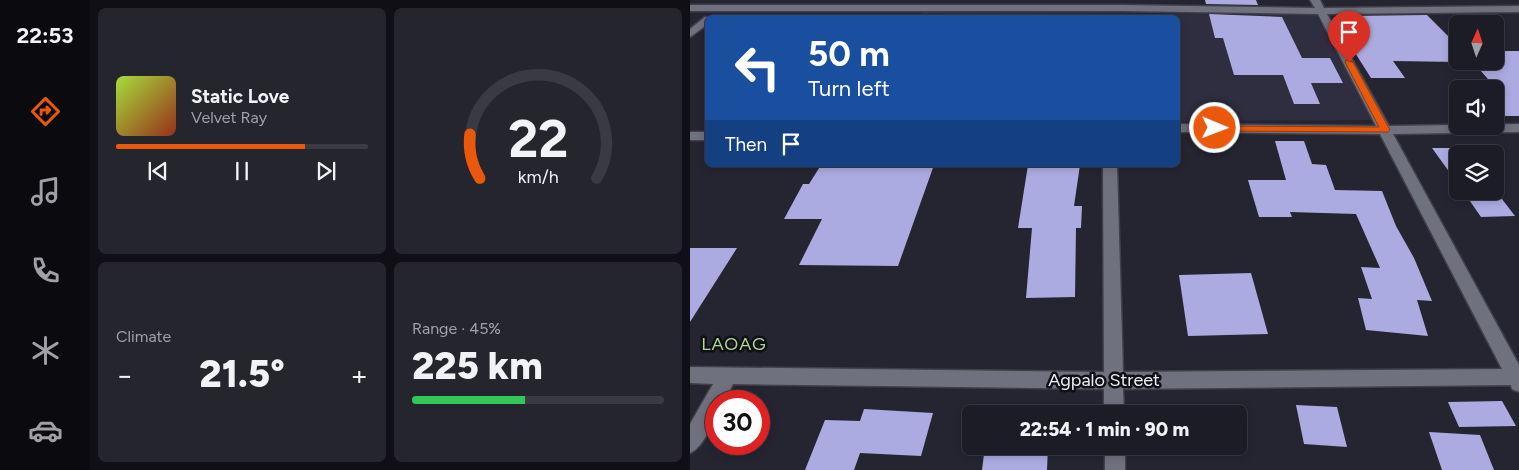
<!DOCTYPE html>
<meta charset="utf-8">
<style>
:root{--surface:#1c1c26;--page:#25252e;--text:#f1f3f6;--muted:#a0a1a7;--line:#3a3a43;--accent:#ea580c}
body{margin:0;font-family:Figtree,sans-serif;background:var(--page);color:var(--text);height:100vh;display:flex;flex-direction:column;font-size:19px;white-space:nowrap}
*{box-sizing:border-box;margin:0}
p{font-size:16px;color:var(--muted)}
.icon{flex:none;width:28px;height:28px;fill:none;stroke:currentColor;stroke-width:2;stroke-linecap:round;stroke-linejoin:round}
.map{position:relative;flex:1;overflow:hidden}
.details{display:flex;flex-direction:column;gap:8px;padding:8px;background:#0f0f15;width:600px}
.details>*{flex:none}
.banner{position:absolute;left:15px;top:15px;width:475px;height:152px;border-radius:8px;box-shadow:0 2px 8px #0003,0 0 0 1px var(--line);background:#1a4fa0;color:#fff;overflow:hidden}
.needle{width:32px;rotate:3deg}
.buttons{position:absolute;left:759px;top:15px;display:grid;gap:10px}
.buttons a{display:grid;place-items:center;width:55px;height:55px;border-radius:8px;background:var(--surface);box-shadow:0 2px 8px #0003,0 0 0 1px var(--line);font-size:25px}
.speed{position:absolute;left:15px;top:390px;display:flex;gap:10px;font-size:25px;font-weight:700;text-align:center}
.speed>*{display:grid;place-content:center;width:65px;height:65px;border-radius:50%;background:var(--surface);box-shadow:0 2px 8px #0003,0 0 0 1px var(--line);line-height:1}
.speed .limit{border:8px solid #d22;background:#fff;color:#111}
.pin{position:absolute;display:grid;place-items:center;width:42px;height:42px;color:#fff;margin:-51px -21px;border-radius:50% 50% 50% 0;rotate:-45deg;box-shadow:0 0 5px #0007}
.pin .icon{rotate:45deg}
.me{position:absolute;width:55px;margin:-28px;rotate:91deg;stroke-linejoin:round;filter:drop-shadow(0 0 4px #0008)}
.turn{display:flex;align-items:center;gap:18px;height:105px;padding:0 20px;font-size:22px}
.turn .icon{width:65px;height:65px;stroke-width:2.5}
.turn b{display:block;font-size:35px;line-height:42px}
.then{display:flex;align-items:center;height:48px;padding:0 20px;background:#0003;gap:10px;font-size:19px}
.big{font-size:38px;font-weight:800;line-height:1.1}
.details .widget{flex:1;display:flex;flex-direction:column;justify-content:center;gap:8px;min-width:0;padding:0 18px;border-radius:8px;background:var(--page)}
.details .dial{align-items:center;gap:0}
.dial svg{height:130px;overflow:visible;fill:none;stroke:var(--line);stroke-width:7;stroke-linecap:round;text-anchor:middle}
.dial text{fill:var(--text);stroke:none}
.song{display:flex;align-items:center;gap:15px}
.cover{width:60px;height:60px;border-radius:8px;background:linear-gradient(135deg,hsl(80 70% 55%),hsl(10 70% 35%))}
.played{height:5px;border-radius:2px;background:linear-gradient(90deg,var(--accent) 75%,var(--line) 75%)}
.keys{display:flex;justify-content:space-around;direction:ltr}
.heat{display:flex;justify-content:space-between;align-items:center;font-size:28px;direction:ltr}
.charge{height:8px;border-radius:4px;background:linear-gradient(90deg,#34c759 45%,var(--line) 0)}
.details .tiles{flex:1;display:grid;gap:8px;grid-template-columns:repeat(2,1fr)}
.trip{position:absolute;left:272px;top:405px;width:285px;height:50px;border-radius:8px;background:var(--surface);box-shadow:0 2px 8px #0003,0 0 0 1px var(--line);font-weight:800;line-height:50px;text-align:center}
main{display:flex;flex:1;min-height:0}
.menu{display:flex;flex-direction:column;width:90px;justify-content:space-around;align-items:center;background:#0b0b0f;color:var(--muted)}
.menu .icon{width:35px;height:35px}
.menu .current{color:var(--accent)}
.menu b{font-size:22px;color:var(--text)}
.map>svg:first-child{display:block}
.built{fill:#2e2e40}
.building{fill:#acabe1}
.lines{fill:none;stroke-linecap:round;stroke-linejoin:round}
.minor-casing{stroke:#403f4a;stroke-width:3}
.minor{fill:#70717f;fill-rule:evenodd}
.route{fill:#ea580c;stroke:#983908}
.labels{text-anchor:middle;dominant-baseline:central;stroke-width:5;stroke-linejoin:round;paint-order:stroke}
.quarter-label{font-size:18px;letter-spacing:1px;fill:#add896;stroke:#0f0f15}
.near-street-label{font-size:18px;fill:#ededf6;stroke:#0f0f15}
</style>
<main>
<nav class="menu">
<b>22:53</b>
<svg class="icon current" aria-label="directions" viewBox="0 0 24 24"><path d="M12 3l9 9-9 9-9-9zM9 14v-3h6M13 9l2 2-2 2"/></svg>
<svg class="icon" aria-label="music" viewBox="0 0 24 24"><path d="M9 18V5l10-2v13"/><circle cx="6" cy="18" r="3"/><circle cx="16" cy="16" r="3"/></svg>
<svg class="icon" aria-label="phone" viewBox="0 0 24 24"><path d="M5 4h4l2 5-3 2q2 4 5 5l2-3 5 2v4C11 20 4 13 5 4z"/></svg>
<svg class="icon" aria-label="climate" viewBox="0 0 24 24"><path d="M12 3v18M4 7l16 10M4 17L20 7"/></svg>
<svg class="icon" aria-label="car" viewBox="0 0 24 24"><path d="M5 17H2v-5l4-1 3-4h7l3 4 3 1v5h-3M9 17h6M6 11h13"/><circle cx="7" cy="17" r="2"/><circle cx="17" cy="17" r="2"/></svg>
</nav>
<section class="details">
<div class="tiles">
<div class="widget">
<div class="song"><i class="cover"></i><div><b>Static Love</b><p>Velvet Ray</p></div></div>
<div class="played"></div>
<div class="keys"><svg class="icon" aria-label="previous" viewBox="0 0 24 24"><path d="M18 5L8 12l10 7zM5 5v14"/></svg><svg class="icon" aria-label="pause" viewBox="0 0 24 24"><path d="M8 5v14M16 5v14"/></svg><svg class="icon" aria-label="next" viewBox="0 0 24 24"><path d="M6 5l10 7-10 7zM19 5v14"/></svg></div>
</div>
<div class="widget dial"><svg viewBox="0 0 100 80">
<path d="M14 69A42 42 0 1 1 86 69"/>
<path d="M14 69A42 42 0 0 1 8 42" stroke="#ea580c"/>
<text x="50" y="56" font-size="32" font-weight="700">22</text>
<text x="50" y="72" font-size="11">km/h</text>
</svg></div>
<div class="widget"><p>Climate</p>
<div class="heat"><a>−</a><b class="big">21.5°</b><a>+</a></div>
</div>
<div class="widget"><p>Range · 45%</p><b class="big">225 km</b><div class="charge"></div></div>
</div>
</section>
<div class="map">
<svg width="829" height="470" viewBox="0 0 829 470">
<rect width="100%" height="100%" fill="#252532"/>
<path class="built" d="M 232,12 L 626,15 L 681,120 L 488,121 L 488,18 L 229,18 Z"/>
<g class="building">
<path d="M 515,0 L 566,0 L 568,5 L 516,4 Z"/>
<path d="M 519,14 L 592,17 L 612,58 L 640,58 L 653,83 L 621,83 L 630,104 L 604,104 L 593,75 L 544,75 L 533,38 L 525,38 Z"/>
<path d="M 737,15 L 768,46 L 768,62 L 703,61 L 715,78 L 681,78 L 643,18 L 658,18 L 657,16 Z"/>
<path d="M 805,51 L 829,51 L 829,116 L 805,116 L 805,87 L 782,61 L 805,61 Z"/>
<path d="M 585,141 L 614,141 L 622,164 L 636,165 L 645,190 L 692,191 L 706,226 L 724,258 L 742,301 L 727,300 L 738,336 L 676,330 L 668,298 L 682,299 L 671,267 L 690,268 L 666,214 L 600,212 L 602,217 L 569,217 L 558,180 L 596,180 Z"/>
<path d="M 742,148 L 772,148 L 777,154 L 768,154 L 768,184 Z"/>
<path d="M 131,165 L 244,165 L 208,266 L 109,265 L 132,219 L 94,219 L 113,184 L 119,184 Z"/>
<path d="M 338,165 L 390,165 L 384,206 L 392,206 L 391,228 L 386,228 L 385,297 L 336,298 L 342,228 L 328,228 Z"/>
<path d="M 805,190 L 825,216 L 791,217 L 773,191 Z"/>
<path d="M 0,248 L 47,248 L 0,322 Z"/>
<path d="M 561,273 L 578,334 L 498,336 L 489,275 Z"/>
<path d="M 812,401 L 826,426 L 769,427 L 758,402 Z"/>
<path d="M 606,405 L 647,407 L 657,447 L 614,444 Z"/>
<path d="M 174,409 L 243,413 L 231,456 L 170,453 L 164,470 L 115,470 L 135,420 L 170,421 Z"/>
<path d="M 739,432 L 790,435 L 804,470 L 752,470 Z"/>
<path d="M 295,446 L 358,446 L 357,470 L 292,470 Z"/>
</g>
<g class="lines">
<defs>
<g id="minor">
<path d="M 620,0 L 630,0 L 634,8 L 829,6 L 829,12 L 637,14 L 699,126 L 829,124 L 829,132 L 703,134 L 829,365 L 829,392 L 822,389 L 821,385 L 433,389 L 434,414 L 414,414 L 414,389 L 43,384 L 34,401 L 26,401 C 26,417 15,447 0,453 L 0,424 L 23,384 L 0,383 L 0,367 L 414,372 L 413,165 L 427,165 L 433,372 L 812,369 L 690,134 L 488,132 L 488,124 L 686,126 L 628,14 L 431,11 L 0,11 L 0,5 L 431,5 L 625,8 Z"/>
<path d="M 15,17 L 22,18 L 18,18 L 18,24 L 0,37 L 0,29 Z"/>
<rect x="0" y="132" width="18" height="8"/>
<rect x="415" y="446" width="20" height="24"/>
</g>
</defs>
<use href="#minor" class="minor-casing"/>
<use href="#minor" class="minor"/>
</g>
<path class="route" d="M 656,60 L 663,62 L 700,130 L 698,132 L 525,131 L 521,128 L 525,126 L 689,127 L 655,62 Z"/>
<g class="labels">
<g class="quarter-label">
<text x="44" y="344">LAOAG</text>
</g>
<g class="near-street-label">
<text x="414" y="380">Agpalo Street</text>
</g>
</g>
</svg>
<div class="buttons">
<a><svg class="needle" viewBox="-14 -14 28 28"><path d="M0-13l5 13h-10z" fill="#e53935"/><path d="M0 13l5-13h-10z" fill="#a0a1a7"/></svg></a>
<a><svg class="icon" aria-label="sound" viewBox="0 0 24 24"><path d="M4 9h4l5-4v14l-5-4H4zM17 9q2 3 0 6"/></svg></a>
<a><svg class="icon" aria-label="layers" viewBox="0 0 24 24"><path d="M12 4l9 5-9 5-9-5zM3 14l9 5 9-5"/></svg></a>
</div>
<div class="speed"><div class="limit">30</div></div>
<div class="pin" style="left:659px;top:62px;background:#d93025"><svg class="icon" aria-label="arrive" viewBox="0 0 24 24"><path d="M6 21V4h12l-3 4 3 4H6"/></svg></div>
<svg class="me" style="left:525px;top:128px" viewBox="-20 -20 40 40"><circle r="17" fill="#ea580c" stroke="#fff" stroke-width="3"/><path d="M0-11L8 9 0 5-8 9z" fill="#fff"/></svg>
<div class="trip">22:54 · 1 min · 90 m</div>
<div class="banner">
<div class="turn"><svg class="icon" aria-label="left" viewBox="0 0 24 24"><path d="M17 20v-9H6M10 6l-5 5 5 5"/></svg><div><b>50 m</b>Turn left</div></div>
<div class="then">Then<svg class="icon" aria-label="arrive" viewBox="0 0 24 24"><path d="M6 21V4h12l-3 4 3 4H6"/></svg></div>
</div>
</div>
</main>
